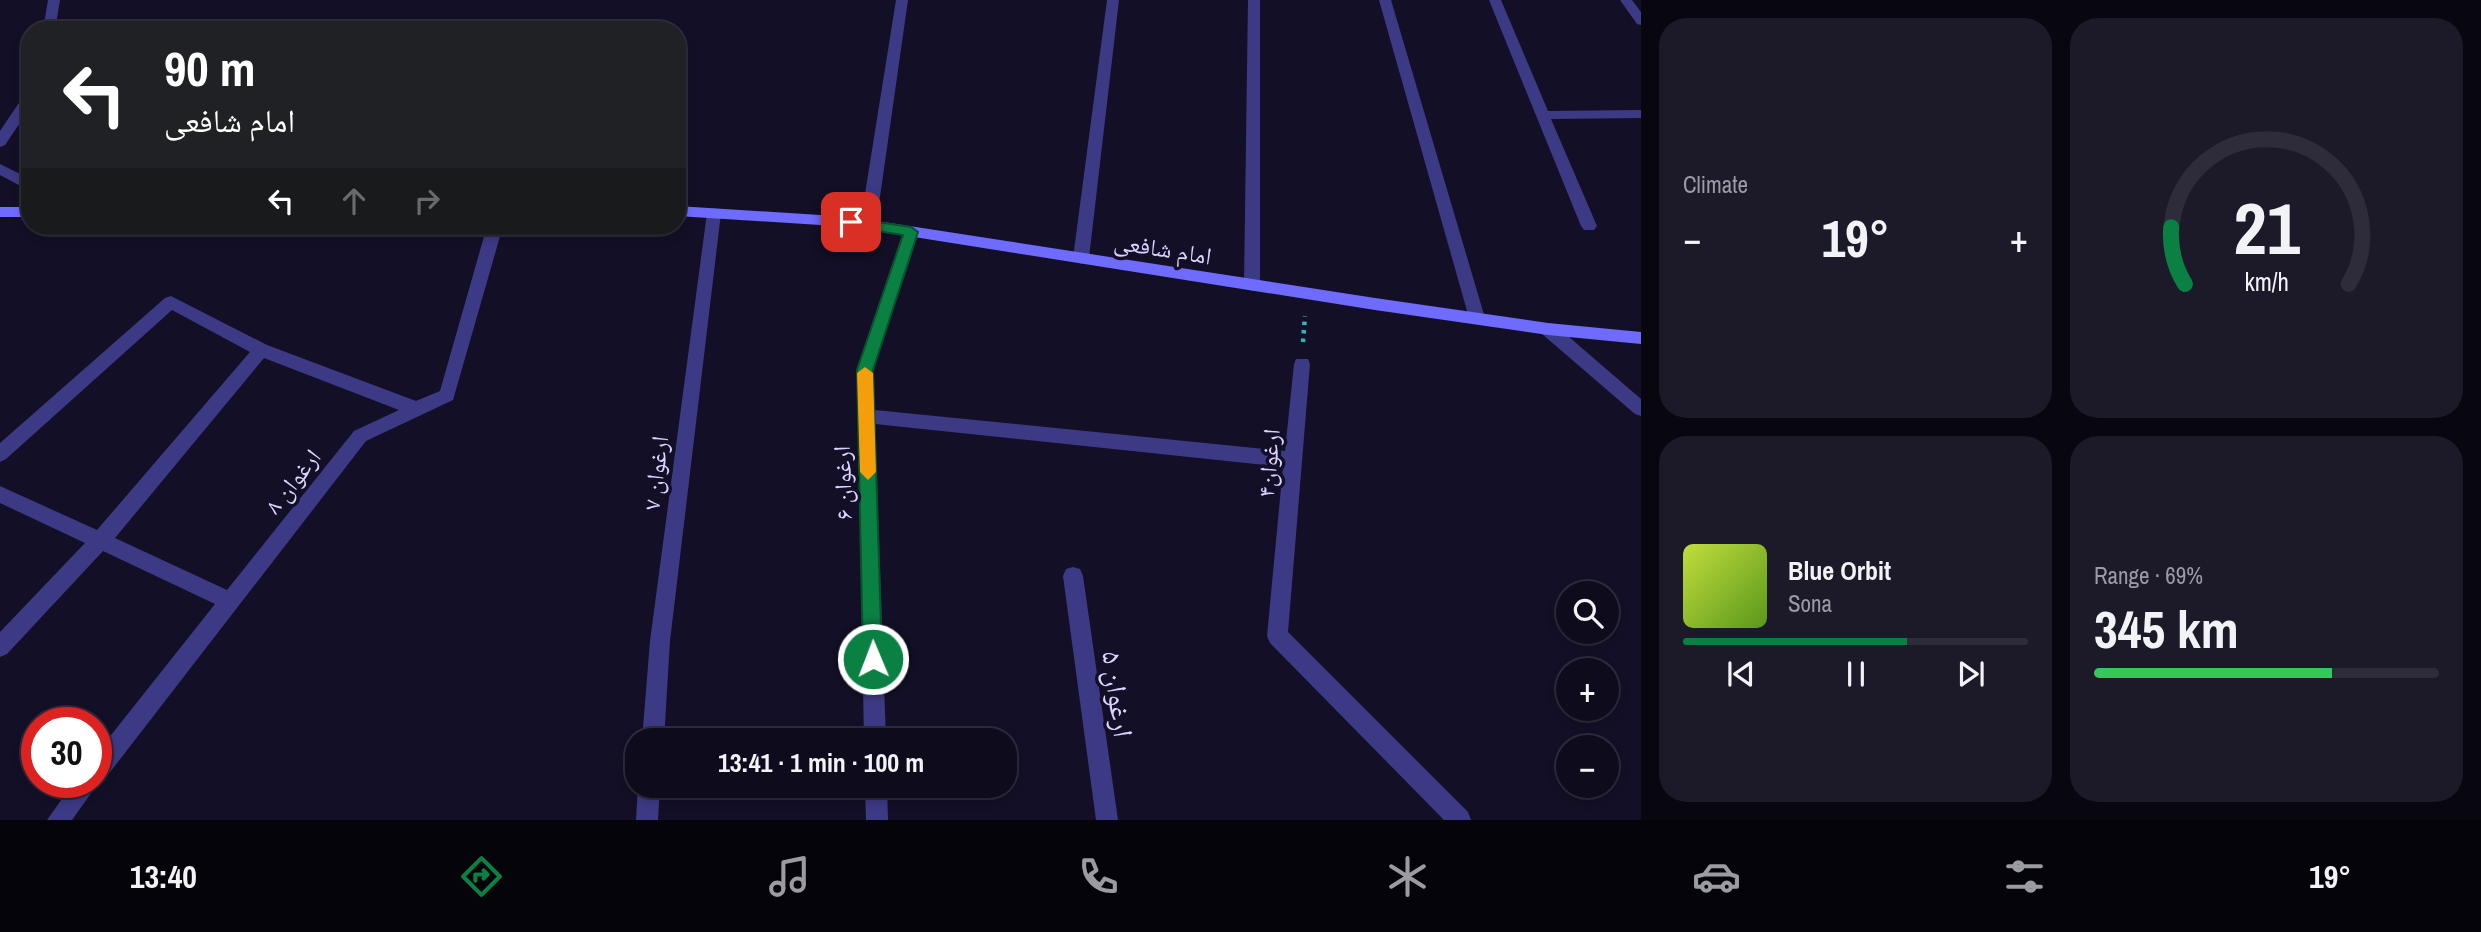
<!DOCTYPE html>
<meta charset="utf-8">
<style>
:root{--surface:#0e0b1c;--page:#1c1929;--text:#f1f3f6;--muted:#9b9ba3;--line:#2e2b3b;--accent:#0b8043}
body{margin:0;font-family:"Archivo Narrow","Noto Naskh Arabic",sans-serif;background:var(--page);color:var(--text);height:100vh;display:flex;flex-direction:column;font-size:26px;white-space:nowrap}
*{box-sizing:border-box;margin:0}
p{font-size:23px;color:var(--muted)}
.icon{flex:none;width:38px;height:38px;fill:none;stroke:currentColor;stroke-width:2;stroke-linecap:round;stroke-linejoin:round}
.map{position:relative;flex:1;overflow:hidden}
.side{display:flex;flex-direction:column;gap:18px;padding:18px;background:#08060f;width:840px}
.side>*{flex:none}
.guide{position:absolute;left:21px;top:21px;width:665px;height:214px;border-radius:28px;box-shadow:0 4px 10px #0003,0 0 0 2px var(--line);background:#202124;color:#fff;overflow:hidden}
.controls{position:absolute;left:1556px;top:581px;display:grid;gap:14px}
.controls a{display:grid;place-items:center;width:63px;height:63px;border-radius:50%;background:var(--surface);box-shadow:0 4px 10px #0003,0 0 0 2px var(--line);font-size:35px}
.speed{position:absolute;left:21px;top:707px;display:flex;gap:14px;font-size:35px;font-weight:700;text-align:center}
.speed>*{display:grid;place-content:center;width:91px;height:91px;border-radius:50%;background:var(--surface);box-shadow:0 4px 10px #0003,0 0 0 2px var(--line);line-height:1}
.speed .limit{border:10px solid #d22;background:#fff;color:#111}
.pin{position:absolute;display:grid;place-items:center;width:60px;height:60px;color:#fff;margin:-30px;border-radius:14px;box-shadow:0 4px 10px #0006}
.me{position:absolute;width:77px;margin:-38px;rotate:359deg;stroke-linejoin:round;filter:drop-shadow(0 0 5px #0008)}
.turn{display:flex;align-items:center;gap:24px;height:147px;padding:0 28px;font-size:32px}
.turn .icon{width:91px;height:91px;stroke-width:2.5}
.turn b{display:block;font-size:49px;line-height:60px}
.lanes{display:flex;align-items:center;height:66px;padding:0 28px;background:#0003;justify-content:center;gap:35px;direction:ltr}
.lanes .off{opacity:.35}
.big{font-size:52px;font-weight:700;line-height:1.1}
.side .card{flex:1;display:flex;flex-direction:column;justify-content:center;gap:10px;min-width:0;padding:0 24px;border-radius:28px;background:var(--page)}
.side .dial{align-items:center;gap:0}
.dial svg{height:182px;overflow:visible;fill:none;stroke:var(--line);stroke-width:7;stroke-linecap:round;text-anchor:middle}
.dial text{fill:var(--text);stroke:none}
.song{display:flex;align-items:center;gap:21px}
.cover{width:84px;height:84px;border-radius:10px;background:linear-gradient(135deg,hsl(70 70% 55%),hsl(90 70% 35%))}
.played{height:7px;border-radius:4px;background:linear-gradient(90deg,var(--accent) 65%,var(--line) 65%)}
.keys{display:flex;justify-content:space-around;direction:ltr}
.heat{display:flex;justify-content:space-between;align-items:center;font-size:38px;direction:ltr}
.charge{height:10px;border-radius:5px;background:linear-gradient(90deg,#34c759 69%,var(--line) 0)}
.side .tiles{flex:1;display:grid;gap:18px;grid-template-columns:repeat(2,1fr)}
.trip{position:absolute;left:625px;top:728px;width:392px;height:70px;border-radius:28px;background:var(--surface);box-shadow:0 4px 10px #0003,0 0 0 2px var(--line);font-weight:700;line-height:70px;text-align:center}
.menu{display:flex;height:112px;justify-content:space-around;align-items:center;background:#06040b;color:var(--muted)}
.menu .icon{width:49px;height:49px}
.menu .on{color:var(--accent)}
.menu b{font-size:32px;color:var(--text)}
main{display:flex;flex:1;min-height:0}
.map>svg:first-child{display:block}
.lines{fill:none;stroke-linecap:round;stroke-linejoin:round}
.path{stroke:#2fb8b0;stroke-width:4.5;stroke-dasharray:3.5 5;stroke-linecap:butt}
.street{fill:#3d3a85;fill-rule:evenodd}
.secondary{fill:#6f6bff;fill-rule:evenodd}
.route{fill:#0b8043;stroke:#07532c;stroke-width:2}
.slow{fill:#f59e0b}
.labels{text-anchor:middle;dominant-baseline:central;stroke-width:7;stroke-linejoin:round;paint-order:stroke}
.street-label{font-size:24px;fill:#d9d4ff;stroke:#130f26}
.near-street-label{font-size:28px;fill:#d9d4ff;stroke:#130f26}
</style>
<main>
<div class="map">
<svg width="1641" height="820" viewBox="0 0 1641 820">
<rect width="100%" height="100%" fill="#130f26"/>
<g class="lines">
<path class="path" d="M 1303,342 L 1305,316"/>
<g class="street">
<path d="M 48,0 L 60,0 L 55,30 L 43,30 Z"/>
<path d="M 896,0 L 908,0 L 876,225 L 868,230 L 860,225 Z"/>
<path d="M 1107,0 L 1119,0 L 1089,258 L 1081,264 L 1073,258 Z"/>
<path d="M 1248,0 L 1260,0 L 1260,285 L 1252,291 L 1244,285 Z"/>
<path d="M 1379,0 L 1391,0 L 1485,318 L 1477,324 L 1469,318 Z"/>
<path d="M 1489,0 L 1501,0 L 1548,111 L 1641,110 L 1641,118 L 1551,119 L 1597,226 L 1594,230 L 1584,230 L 1581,226 Z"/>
<path d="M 1620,0 L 1632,0 L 1641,12 L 1641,25 L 1637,24 Z"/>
<path d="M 30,93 L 30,108 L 5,145 L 0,147 L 0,131 L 25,94 Z"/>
<path d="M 0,164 L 30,179 L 30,191 L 0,175 Z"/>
<path d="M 714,208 L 721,213 L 670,641 L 664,740 L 642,740 L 650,641 L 707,213 Z"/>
<path d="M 487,226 L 503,226 L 453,400 L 366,441 L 104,780 L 99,782 L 72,820 L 47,820 L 74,782 L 96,782 L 96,754 L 215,604 L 103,551 L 7,654 L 0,657 L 0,632 L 85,543 L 0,503 L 0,486 L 97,530 L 250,352 L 172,310 L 6,459 L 0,462 L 0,443 L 165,298 L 171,296 L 267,345 L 416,401 L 440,391 ZM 264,358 L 399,410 L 354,431 L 227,590 L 115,538 Z"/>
<path d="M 911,227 L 919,232 L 873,370 L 875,410 L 1285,451 L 1294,364 L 1296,359 L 1308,359 L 1310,364 L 1288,632 L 1468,812 L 1471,820 L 1444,820 L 1270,643 L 1267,636 L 1283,467 L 875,424 L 886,740 L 864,740 L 857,370 L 903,232 Z"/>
<path d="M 1548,323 L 1554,324 L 1641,399 L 1641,416 L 1635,414 L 1542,334 L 1540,329 L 1542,324 Z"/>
<path d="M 1073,567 L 1080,569 L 1083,576 L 1118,820 L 1096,820 L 1063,576 L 1066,569 Z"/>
<path d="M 638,786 L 660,786 L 658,820 L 636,820 Z"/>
<path d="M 865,786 L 887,786 L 888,820 L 866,820 Z"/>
</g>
<g class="secondary">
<path d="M 677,206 L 851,217 L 1375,298 L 1548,323 L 1641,332 L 1641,344 L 1548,335 L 1375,310 L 851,227 L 677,216 Z"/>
<rect x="0" y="207" width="30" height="10"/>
</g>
</g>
<path class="route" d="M 851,218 L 911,227 L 918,232 L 873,370 L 882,659 L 880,666 L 873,669 L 866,666 L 863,659 L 857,370 L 903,235 L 846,226 L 844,222 Z"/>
<path class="slow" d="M 865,367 L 873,373 L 876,472 L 868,480 L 860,472 L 857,373 Z"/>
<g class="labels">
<g class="street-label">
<text transform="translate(1163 248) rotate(9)">امام شافعی</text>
<text transform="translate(1268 463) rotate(-85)">ارغوان۴</text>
<text transform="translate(655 473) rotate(-83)">ارغوان ۷</text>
<text transform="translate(292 481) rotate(-52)">ارغوان ۸</text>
<text transform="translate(842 483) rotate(-92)">ارغوان ۶</text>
</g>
<g class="near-street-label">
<text transform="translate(1118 694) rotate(82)">ارغوان ۵</text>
</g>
</g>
</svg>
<div class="controls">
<a><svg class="icon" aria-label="search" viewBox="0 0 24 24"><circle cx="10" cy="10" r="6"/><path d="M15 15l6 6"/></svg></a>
<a>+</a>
<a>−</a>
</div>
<div class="speed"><div class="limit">30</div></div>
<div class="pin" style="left:851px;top:222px;background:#d93025"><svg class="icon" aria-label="arrive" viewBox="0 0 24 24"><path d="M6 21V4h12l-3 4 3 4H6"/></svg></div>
<svg class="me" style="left:873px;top:659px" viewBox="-20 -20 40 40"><circle r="17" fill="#0b8043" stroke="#fff" stroke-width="3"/><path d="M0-11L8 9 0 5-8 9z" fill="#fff"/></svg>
<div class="trip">13:41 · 1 min · 100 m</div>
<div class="guide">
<div class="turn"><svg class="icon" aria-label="left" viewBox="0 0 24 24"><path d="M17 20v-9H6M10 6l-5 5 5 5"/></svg><div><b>90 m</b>امام شافعی</div></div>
<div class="lanes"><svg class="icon" aria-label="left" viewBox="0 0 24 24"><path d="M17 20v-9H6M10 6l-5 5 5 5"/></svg><svg class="icon off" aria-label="ahead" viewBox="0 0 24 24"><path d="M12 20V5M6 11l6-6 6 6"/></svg><svg class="icon off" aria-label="right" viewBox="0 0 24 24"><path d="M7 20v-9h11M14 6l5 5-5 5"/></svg></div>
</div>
</div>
<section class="side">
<div class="tiles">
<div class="card"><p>Climate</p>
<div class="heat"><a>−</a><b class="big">19°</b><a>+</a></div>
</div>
<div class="card dial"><svg viewBox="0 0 100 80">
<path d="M14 69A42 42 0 1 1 86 69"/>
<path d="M14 69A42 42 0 0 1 8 44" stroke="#0b8043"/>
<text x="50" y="56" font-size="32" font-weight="700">21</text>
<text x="50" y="72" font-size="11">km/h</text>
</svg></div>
<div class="card">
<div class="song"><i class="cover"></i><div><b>Blue Orbit</b><p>Sona</p></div></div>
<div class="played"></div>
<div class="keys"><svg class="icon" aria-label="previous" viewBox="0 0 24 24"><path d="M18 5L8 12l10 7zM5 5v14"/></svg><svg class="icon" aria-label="pause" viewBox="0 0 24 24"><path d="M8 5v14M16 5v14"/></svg><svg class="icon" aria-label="next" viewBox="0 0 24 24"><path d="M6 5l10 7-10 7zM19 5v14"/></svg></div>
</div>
<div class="card"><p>Range · 69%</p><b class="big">345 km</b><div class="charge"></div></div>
</div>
</section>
</main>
<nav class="menu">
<b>13:40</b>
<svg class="icon on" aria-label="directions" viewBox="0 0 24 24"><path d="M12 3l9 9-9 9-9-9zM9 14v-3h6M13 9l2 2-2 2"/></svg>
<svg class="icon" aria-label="music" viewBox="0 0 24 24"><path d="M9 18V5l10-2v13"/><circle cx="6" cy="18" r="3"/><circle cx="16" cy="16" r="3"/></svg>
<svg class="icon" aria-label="phone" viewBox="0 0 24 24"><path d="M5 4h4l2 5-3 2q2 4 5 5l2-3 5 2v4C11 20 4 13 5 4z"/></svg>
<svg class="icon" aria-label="climate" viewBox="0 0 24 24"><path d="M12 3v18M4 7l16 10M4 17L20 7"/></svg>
<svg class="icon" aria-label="car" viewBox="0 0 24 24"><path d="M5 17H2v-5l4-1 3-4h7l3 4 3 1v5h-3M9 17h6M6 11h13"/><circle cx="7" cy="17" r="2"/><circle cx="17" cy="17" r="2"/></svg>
<svg class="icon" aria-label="filters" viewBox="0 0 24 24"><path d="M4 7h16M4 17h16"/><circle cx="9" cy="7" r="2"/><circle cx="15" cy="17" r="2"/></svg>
<b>19°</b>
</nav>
